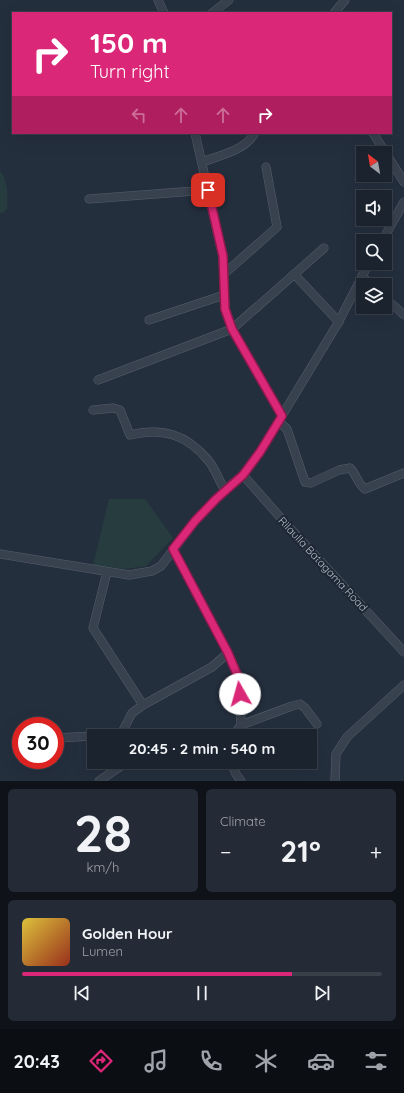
<!DOCTYPE html>
<meta charset="utf-8">
<style>
:root{--surface:#1b232e;--page:#242b36;--text:#f1f3f6;--muted:#a0a4aa;--line:#39404a;--accent:#db2777}
body{margin:0;font-family:Quicksand,sans-serif;background:var(--page);color:var(--text);height:100vh;display:flex;flex-direction:column;font-size:15px;white-space:nowrap}
*{box-sizing:border-box;margin:0}
p{font-size:13px;color:var(--muted)}
.icon{flex:none;width:22px;height:22px;fill:none;stroke:currentColor;stroke-width:2;stroke-linecap:round;stroke-linejoin:round}
.map{position:relative;height:781px;overflow:hidden}
.side{display:flex;flex-direction:column;gap:8px;padding:8px;background:#0f1319;flex:1}
.side>*{flex:none}
.top-card{position:absolute;left:12px;top:12px;width:380px;height:122px;border-radius:0px;box-shadow:0 4px 16px #0002,0 0 0 1px var(--line);background:#db2777;color:#fff;overflow:hidden}
.needle{width:26px;rotate:329deg}
.buttons{position:absolute;left:356px;top:146px;display:grid;gap:8px}
.buttons a{display:grid;place-items:center;width:36px;height:36px;border-radius:0px;background:var(--surface);box-shadow:0 4px 16px #0002,0 0 0 1px var(--line);font-size:20px}
.speed{position:absolute;left:12px;top:717px;display:flex;gap:8px;font-size:20px;font-weight:700;text-align:center}
.speed>*{display:grid;place-content:center;width:52px;height:52px;border-radius:50%;background:var(--surface);box-shadow:0 4px 16px #0002,0 0 0 1px var(--line);line-height:1}
.speed .limit{border:6px solid #d22;background:#fff;color:#111}
.pin{position:absolute;display:grid;place-items:center;width:34px;height:34px;color:#fff;margin:-17px;border-radius:8px;box-shadow:0 2px 6px #0006}
.me{position:absolute;width:44px;margin:-22px;rotate:353deg;stroke-linejoin:round;filter:drop-shadow(0 0 3px #0008)}
.turn{display:flex;align-items:center;gap:14px;height:84px;padding:0 12px;font-size:18px}
.turn .icon{width:52px;height:52px;stroke-width:2.5}
.turn b{display:block;font-size:28px;line-height:34px}
.lanes{display:flex;align-items:center;height:38px;padding:0 12px;background:#0003;justify-content:center;gap:20px;direction:ltr}
.lanes .off{opacity:.35}
.big{font-size:30px;font-weight:800;line-height:1.1}
.side .widget{flex:1;display:flex;flex-direction:column;justify-content:center;gap:6px;min-width:0;padding:0 14px;border-radius:6px;background:var(--page)}
.side .dial{align-items:center;gap:0}
.dial b{font-size:52px;line-height:1}
.song{display:flex;align-items:center;gap:12px}
.cover{width:48px;height:48px;border-radius:6px;background:linear-gradient(135deg,hsl(50 70% 55%),hsl(10 70% 35%))}
.played{height:4px;border-radius:2px;background:linear-gradient(90deg,var(--accent) 75%,var(--line) 75%)}
.keys{display:flex;justify-content:space-around;direction:ltr}
.heat{display:flex;justify-content:space-between;align-items:center;font-size:22px;direction:ltr}
.side .tiles{flex:1;display:grid;gap:8px;grid-template-columns:1fr 1fr}
.widget:last-child{grid-column:span 2}
.trip{position:absolute;left:87px;top:729px;width:230px;height:40px;border-radius:0px;background:var(--surface);box-shadow:0 4px 16px #0002,0 0 0 1px var(--line);font-weight:800;line-height:40px;text-align:center}
.tab-bar{display:flex;height:64px;justify-content:space-around;align-items:center;background:#0b0e12;color:var(--muted)}
.tab-bar .icon{width:28px;height:28px}
.tab-bar .current{color:var(--accent)}
.tab-bar b{font-size:18px;color:var(--text)}
.map>svg:first-child{display:block}
.green{fill:#263c3f}
.lines{fill:none;stroke-linecap:round;stroke-linejoin:round}
.minor-casing{stroke:#565f6c;stroke-width:9}
.minor{stroke:#38414e;stroke-width:8}
.route-casing{stroke:#8e194d;stroke-width:10}
.route{stroke:#db2777;stroke-width:7}
.labels{text-anchor:middle;dominant-baseline:central;stroke-width:4;stroke-linejoin:round;paint-order:stroke}
.street-label{font-size:11px;fill:#b4bcc9;stroke:#1d2633}
</style>
<div class="map">
<svg width="404" height="781" viewBox="0 0 404 781">
<rect width="100%" height="100%" fill="#242f3e"/>
<g class="green">
<path d="M 0,171 C 8,181 8,196 7,209 L 3,213 L 0,213 Z"/>
<path d="M 109,499 L 145,499 L 173,538 L 146,566 L 125,569 L 93,565 Z"/>
</g>
<g class="lines">
<defs>
<g id="minor">
<path d="M 158,0 L 164,13"/>
<path d="M 212,13 L 229,0"/>
<path d="M 334,13 L 345,0"/>
<path d="M 195,133 L 223,257 L 225,309 L 232,329 L 282,416"/>
<path d="M 373,133 L 404,182"/>
<path d="M 202,162 C 221,155 244,151 255,133"/>
<path d="M 89,199 L 208,190"/>
<path d="M 382,241 L 404,202"/>
<path d="M 224,274 L 277,227 L 266,167"/>
<path d="M 294,274 L 339,322"/>
<path d="M 362,276 L 371,285"/>
<path d="M 385,298 L 404,315"/>
<path d="M 149,320 L 224,295"/>
<path d="M 98,380 L 232,329 L 324,248"/>
<path d="M 93,410 L 113,408 L 120,410 L 130,435 C 162,427 186,434 208,460 C 215,468 219,481 225,490"/>
<path d="M 279,422 L 287,429 L 305,482 L 311,483 L 339,470 L 350,468 C 357,475 358,485 365,489 L 404,473"/>
<path d="M 243,475 L 287,525 L 404,652"/>
<path d="M 0,554 L 129,575 L 152,571 L 161,566 L 195,521 L 225,490 L 243,475 L 260,452 L 338,323 L 369,263"/>
<path d="M 107,572 L 93,628 L 143,705"/>
<path d="M 228,653 L 239,679 L 241,725 L 233,736"/>
<path d="M 241,725 L 292,706 L 300,704 L 305,708 L 317,724"/>
<path d="M 100,736 L 120,735"/>
<path d="M 120,736 L 132,713 L 143,705 L 212,667 L 228,653 L 173,549"/>
<path d="M 55,738 L 94,736"/>
<path d="M 19,740 L 21,739"/>
<path d="M 231,762 L 236,774 L 241,781"/>
<path d="M 99,781 L 121,766 L 122,762"/>
<path d="M 335,781 L 336,754 L 347,737 L 404,685"/>
</g>
</defs>
<use href="#minor" class="minor-casing"/>
<use href="#minor" class="minor"/>
</g>
<g class="lines">
<defs>
<path id="route" d="M 208,190 L 223,256 L 225,309 L 232,329 L 282,416 L 260,452 L 243,475 L 216,499 L 195,521 L 173,549 L 228,653 L 239,679 L 240,694"/>
</defs>
<use href="#route" class="route-casing"/>
<use href="#route" class="route"/>
</g>
<g class="labels">
<g class="street-label">
<text transform="translate(323 564) rotate(47)">Rilaulla Batagama Road</text>
</g>
</g>
</svg>
<div class="buttons">
<a><svg class="needle" viewBox="-14 -14 28 28"><path d="M0-13l5 13h-10z" fill="#e53935"/><path d="M0 13l5-13h-10z" fill="#a0a4aa"/></svg></a>
<a><svg class="icon" aria-label="sound" viewBox="0 0 24 24"><path d="M4 9h4l5-4v14l-5-4H4zM17 9q2 3 0 6"/></svg></a>
<a><svg class="icon" aria-label="search" viewBox="0 0 24 24"><circle cx="10" cy="10" r="6"/><path d="M15 15l6 6"/></svg></a>
<a><svg class="icon" aria-label="layers" viewBox="0 0 24 24"><path d="M12 4l9 5-9 5-9-5zM3 14l9 5 9-5"/></svg></a>
</div>
<div class="speed"><div class="limit">30</div></div>
<div class="pin" style="left:208px;top:190px;background:#d93025"><svg class="icon" aria-label="arrive" viewBox="0 0 24 24"><path d="M6 21V4h12l-3 4 3 4H6"/></svg></div>
<svg class="me" style="left:240px;top:694px" viewBox="-20 -20 40 40"><circle r="19" fill="#fff"/><path d="M0-13L10 11 0 6-10 11z" fill="#db2777"/></svg>
<div class="trip">20:45 · 2 min · 540 m</div>
<div class="top-card">
<div class="turn"><svg class="icon" aria-label="right" viewBox="0 0 24 24"><path d="M7 20v-9h11M14 6l5 5-5 5"/></svg><div><b>150 m</b>Turn right</div></div>
<div class="lanes"><svg class="icon off" aria-label="left" viewBox="0 0 24 24"><path d="M17 20v-9H6M10 6l-5 5 5 5"/></svg><svg class="icon off" aria-label="ahead" viewBox="0 0 24 24"><path d="M12 20V5M6 11l6-6 6 6"/></svg><svg class="icon off" aria-label="ahead" viewBox="0 0 24 24"><path d="M12 20V5M6 11l6-6 6 6"/></svg><svg class="icon" aria-label="right" viewBox="0 0 24 24"><path d="M7 20v-9h11M14 6l5 5-5 5"/></svg></div>
</div>
</div>
<section class="side">
<div class="tiles">
<div class="widget dial"><b>28</b><p>km/h</p></div>
<div class="widget"><p>Climate</p>
<div class="heat"><a>−</a><b class="big">21°</b><a>+</a></div>
</div>
<div class="widget">
<div class="song"><i class="cover"></i><div><b>Golden Hour</b><p>Lumen</p></div></div>
<div class="played"></div>
<div class="keys"><svg class="icon" aria-label="previous" viewBox="0 0 24 24"><path d="M18 5L8 12l10 7zM5 5v14"/></svg><svg class="icon" aria-label="pause" viewBox="0 0 24 24"><path d="M8 5v14M16 5v14"/></svg><svg class="icon" aria-label="next" viewBox="0 0 24 24"><path d="M6 5l10 7-10 7zM19 5v14"/></svg></div>
</div>
</div>
</section>
<nav class="tab-bar">
<b>20:43</b>
<svg class="icon current" aria-label="directions" viewBox="0 0 24 24"><path d="M12 3l9 9-9 9-9-9zM9 14v-3h6M13 9l2 2-2 2"/></svg>
<svg class="icon" aria-label="music" viewBox="0 0 24 24"><path d="M9 18V5l10-2v13"/><circle cx="6" cy="18" r="3"/><circle cx="16" cy="16" r="3"/></svg>
<svg class="icon" aria-label="phone" viewBox="0 0 24 24"><path d="M5 4h4l2 5-3 2q2 4 5 5l2-3 5 2v4C11 20 4 13 5 4z"/></svg>
<svg class="icon" aria-label="climate" viewBox="0 0 24 24"><path d="M12 3v18M4 7l16 10M4 17L20 7"/></svg>
<svg class="icon" aria-label="car" viewBox="0 0 24 24"><path d="M5 17H2v-5l4-1 3-4h7l3 4 3 1v5h-3M9 17h6M6 11h13"/><circle cx="7" cy="17" r="2"/><circle cx="17" cy="17" r="2"/></svg>
<svg class="icon" aria-label="filters" viewBox="0 0 24 24"><path d="M4 7h16M4 17h16"/><circle cx="9" cy="7" r="2"/><circle cx="15" cy="17" r="2"/></svg>
</nav>
